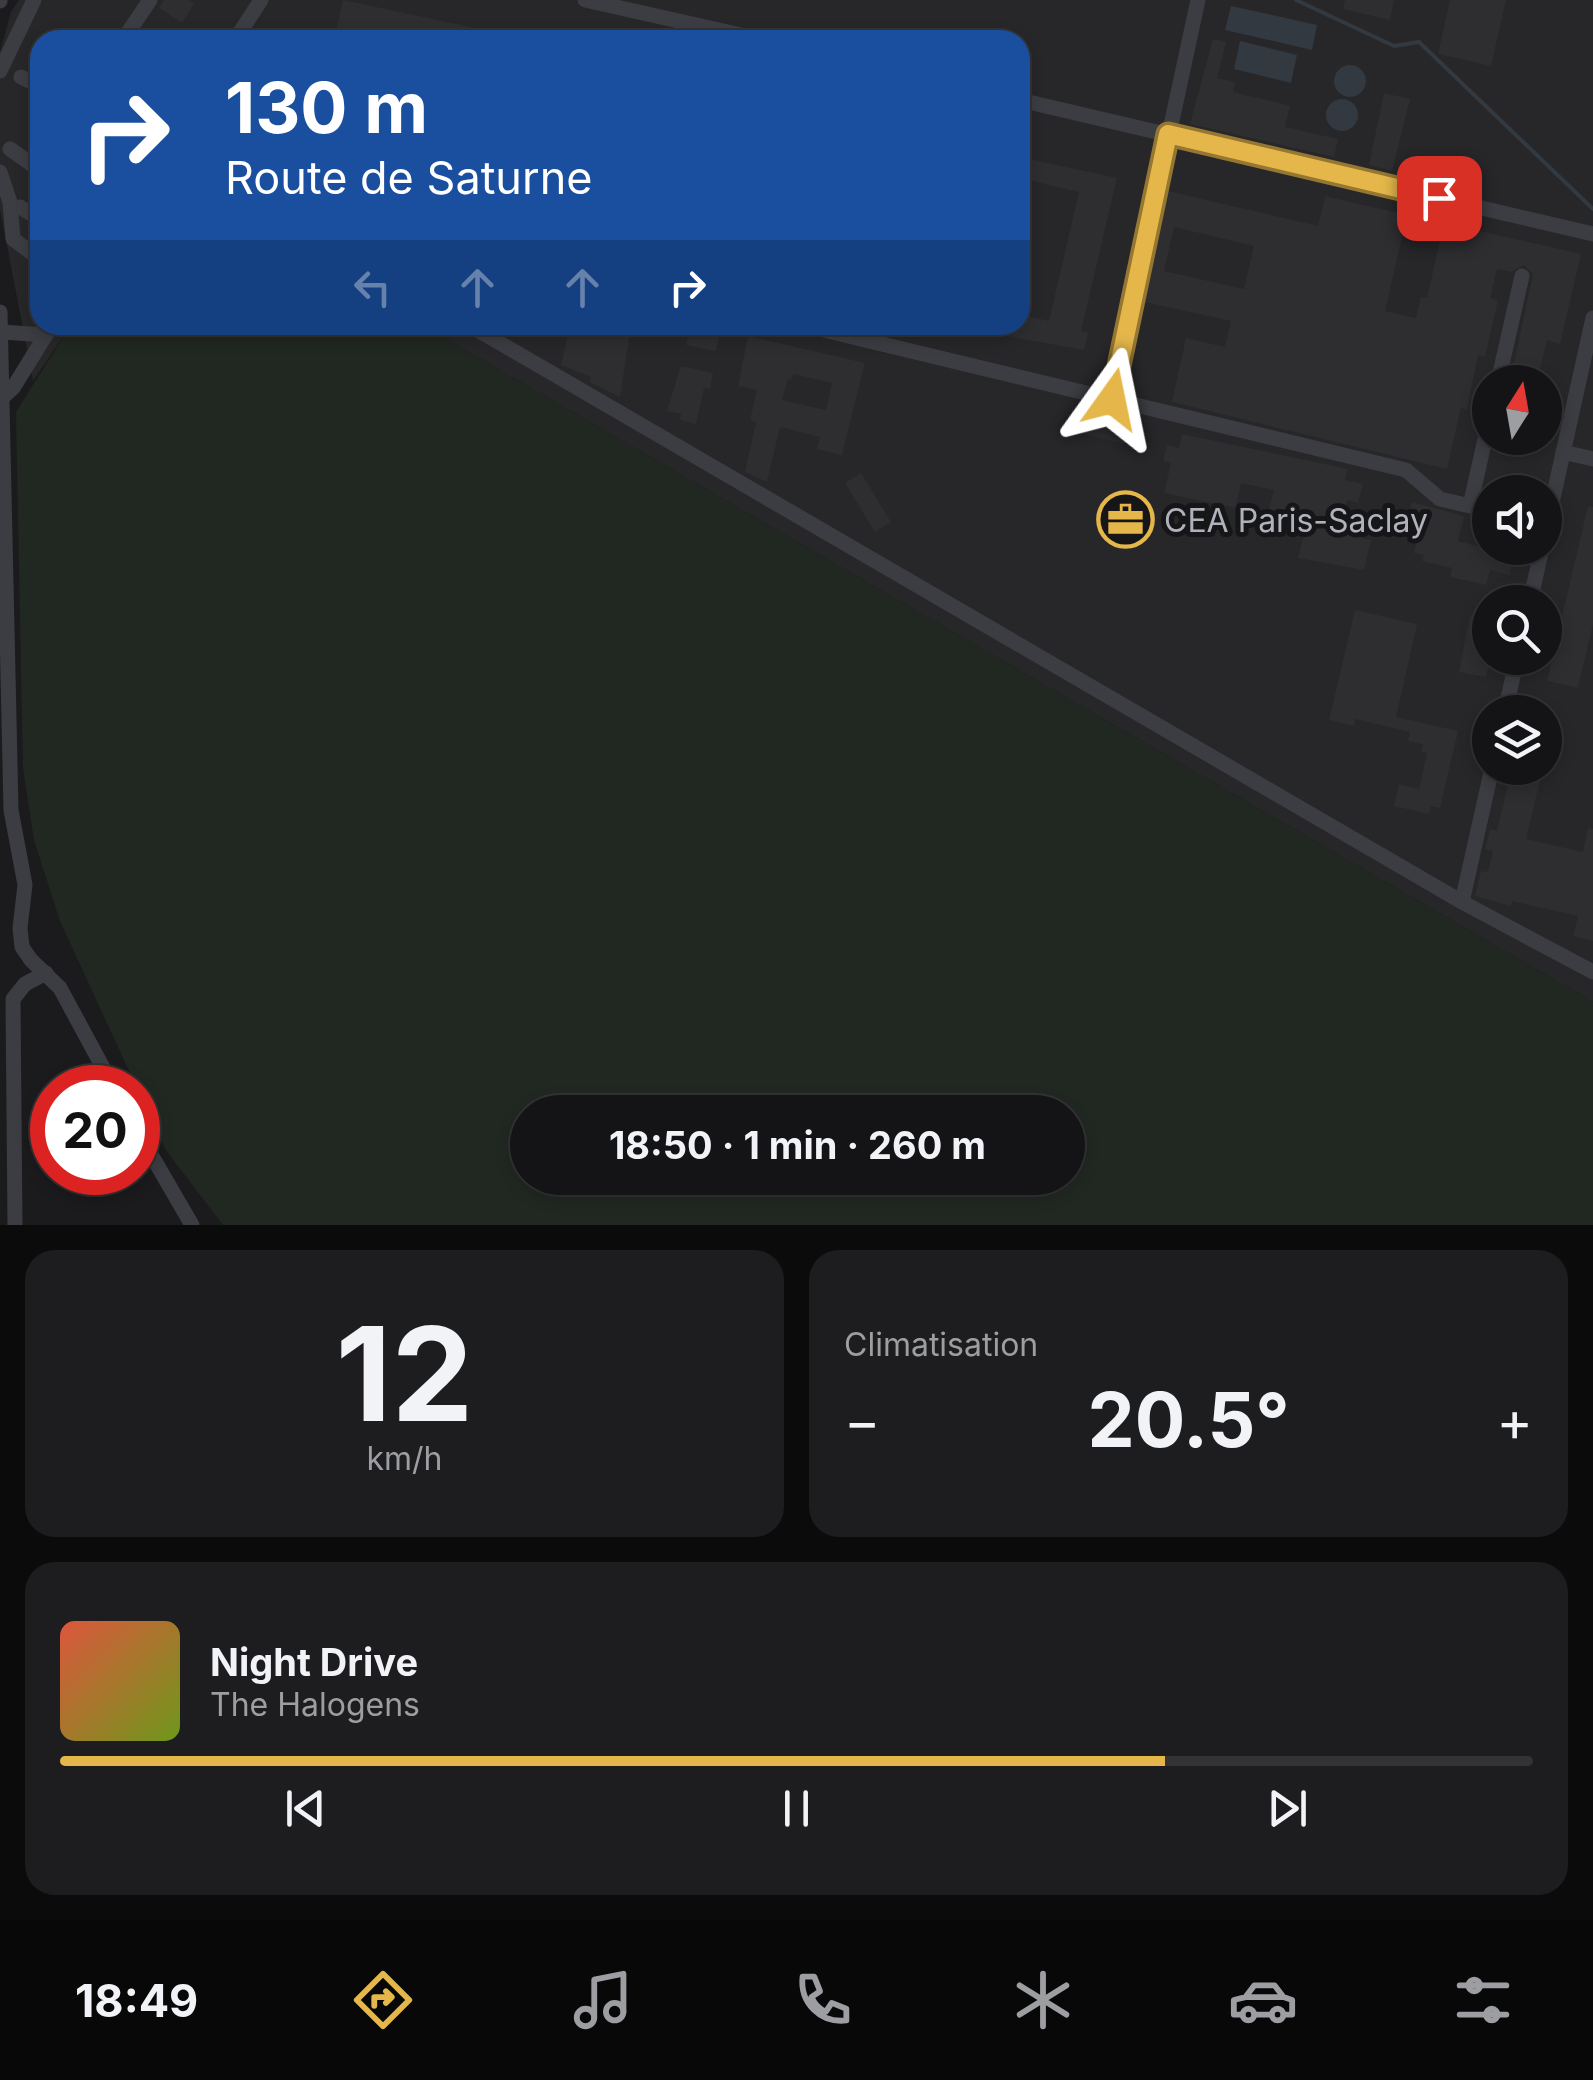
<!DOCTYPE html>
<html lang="fr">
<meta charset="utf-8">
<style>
:root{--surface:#141416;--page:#1d1d1f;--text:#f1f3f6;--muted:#9d9ea1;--line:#333335;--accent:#e5b74b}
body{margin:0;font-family:Inter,sans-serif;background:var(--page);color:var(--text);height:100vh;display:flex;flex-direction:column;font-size:38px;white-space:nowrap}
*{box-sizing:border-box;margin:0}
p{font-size:32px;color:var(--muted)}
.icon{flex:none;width:55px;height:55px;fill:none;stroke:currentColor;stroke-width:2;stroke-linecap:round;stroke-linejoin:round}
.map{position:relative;height:1225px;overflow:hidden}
.sheet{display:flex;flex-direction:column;gap:25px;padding:25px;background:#0b0b0c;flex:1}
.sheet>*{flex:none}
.hud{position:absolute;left:30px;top:30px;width:1000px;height:305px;border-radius:30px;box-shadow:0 5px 15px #0003,0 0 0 2px var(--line);background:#1a4fa0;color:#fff;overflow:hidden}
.needle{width:65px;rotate:11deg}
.tools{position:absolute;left:1472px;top:365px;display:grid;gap:20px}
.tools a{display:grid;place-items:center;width:90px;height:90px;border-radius:50%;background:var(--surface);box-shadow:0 5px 15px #0003,0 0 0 2px var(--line);font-size:50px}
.speed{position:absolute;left:30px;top:1065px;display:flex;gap:20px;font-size:50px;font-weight:700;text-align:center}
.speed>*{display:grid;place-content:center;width:130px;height:130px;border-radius:50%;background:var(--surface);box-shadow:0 5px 15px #0003,0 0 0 2px var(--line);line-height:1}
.speed .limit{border:15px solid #d22;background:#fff;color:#111}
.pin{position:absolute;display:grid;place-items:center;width:85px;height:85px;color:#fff;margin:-42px;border-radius:20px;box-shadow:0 5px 15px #0006}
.me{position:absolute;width:110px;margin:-55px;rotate:12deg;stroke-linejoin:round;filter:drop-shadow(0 0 8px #0008)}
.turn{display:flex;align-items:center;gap:35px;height:210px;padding:0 30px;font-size:45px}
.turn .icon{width:130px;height:130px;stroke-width:2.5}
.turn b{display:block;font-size:70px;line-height:85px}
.lanes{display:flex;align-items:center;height:95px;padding:0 30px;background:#0003;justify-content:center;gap:50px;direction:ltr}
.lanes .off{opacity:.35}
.big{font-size:75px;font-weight:700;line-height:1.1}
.sheet .card{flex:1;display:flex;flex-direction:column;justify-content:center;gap:15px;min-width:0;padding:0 35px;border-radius:30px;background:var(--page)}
.sheet .dial{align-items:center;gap:0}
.dial b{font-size:130px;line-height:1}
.song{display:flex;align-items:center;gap:30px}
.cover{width:120px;height:120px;border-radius:15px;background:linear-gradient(135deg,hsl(10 70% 55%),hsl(80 70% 35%))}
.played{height:10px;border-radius:5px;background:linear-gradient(90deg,var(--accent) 75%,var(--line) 75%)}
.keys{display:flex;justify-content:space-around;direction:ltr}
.heat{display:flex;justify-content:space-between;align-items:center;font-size:55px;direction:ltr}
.sheet .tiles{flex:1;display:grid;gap:25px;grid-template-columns:1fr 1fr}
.card:last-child{grid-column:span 2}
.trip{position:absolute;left:510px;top:1095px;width:575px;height:100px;border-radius:50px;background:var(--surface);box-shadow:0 5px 15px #0003,0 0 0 2px var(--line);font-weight:700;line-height:100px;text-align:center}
.menu{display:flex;height:160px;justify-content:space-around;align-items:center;background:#080809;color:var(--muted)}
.menu .icon{width:70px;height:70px}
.menu .selected{color:var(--accent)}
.menu b{font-size:45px;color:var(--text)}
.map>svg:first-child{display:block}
.built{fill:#27272a;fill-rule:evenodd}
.green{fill:#212822;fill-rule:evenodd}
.water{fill:#323940}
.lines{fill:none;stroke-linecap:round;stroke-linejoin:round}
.stream{stroke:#323940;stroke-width:4}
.building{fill:#2e2e31;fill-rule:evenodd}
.minor{stroke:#3c3d42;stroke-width:15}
.route-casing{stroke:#957731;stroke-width:25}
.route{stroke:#e5b74b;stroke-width:18}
.labels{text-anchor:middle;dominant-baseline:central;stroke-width:10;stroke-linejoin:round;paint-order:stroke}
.poi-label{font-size:32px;fill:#afb2bb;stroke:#161618;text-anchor:start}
</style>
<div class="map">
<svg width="1593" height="1225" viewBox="0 0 1593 1225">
<rect width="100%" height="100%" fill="#1b1b1d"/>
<path class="built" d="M 19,0 L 1593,0 L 1593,1002 L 422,325 L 1020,325 L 1020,40 L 40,40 L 40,325 L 71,325 L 33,381 L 0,209 L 0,52 L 11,12 ZM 1490,382 L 1545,382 L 1545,438 L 1490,438 ZM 1490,492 L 1545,492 L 1545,548 L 1490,548 ZM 1490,602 L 1545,602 L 1545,658 L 1490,658 ZM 1490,712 L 1545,712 L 1545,768 L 1490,768 Z"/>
<path class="green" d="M 71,325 L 422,325 L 1593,1002 L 1593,1225 L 223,1225 L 165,1149 L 60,921 L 34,840 L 23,768 L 16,412 ZM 528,1112 L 1068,1112 L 1068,1178 L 528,1178 Z"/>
<g class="water">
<path d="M 1231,6 L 1317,25 L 1312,50 L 1225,30 Z"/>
<path d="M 1240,41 L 1297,55 L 1291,83 L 1234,69 Z"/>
<circle cx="1350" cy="81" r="16"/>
<circle cx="1342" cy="115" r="16"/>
</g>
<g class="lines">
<path class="stream" d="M 1296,0 L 1394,46 L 1419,42 L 1593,209"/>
</g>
<g class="building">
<path d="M 164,0 L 188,0 L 194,4 L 182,23 L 159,8 Z"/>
<path d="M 343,0 L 508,35 L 507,40 L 334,40 Z"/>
<path d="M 1345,0 L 1394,0 L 1390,20 L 1343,9 Z"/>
<path d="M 1450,0 L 1506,0 L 1491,66 L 1438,54 Z"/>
<path d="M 1213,39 L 1226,42 L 1217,78 L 1235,82 L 1233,92 L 1290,106 L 1285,127 L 1338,139 L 1334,157 L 1190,124 Z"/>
<path d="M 1384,93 L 1410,99 L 1392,171 L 1369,165 Z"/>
<path d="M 1020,157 L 1117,178 L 1081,331 L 1088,333 L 1084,350 L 1006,336 L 1008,325 L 1020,325 L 1020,314 L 1049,321 L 1079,192 L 1020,178 Z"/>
<path d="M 1168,191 L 1318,226 L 1325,196 L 1407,215 L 1385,311 L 1416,318 L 1421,297 L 1427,298 L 1444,223 L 1581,254 L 1560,344 L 1547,340 L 1537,382 L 1510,382 L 1533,274 L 1524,265 L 1511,272 L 1497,269 L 1490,298 L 1498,300 L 1485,357 L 1478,355 L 1467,410 L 1461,408 L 1447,469 L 1172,402 L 1186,338 L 1225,347 L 1231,321 L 1144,302 ZM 1174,227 L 1254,246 L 1244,289 L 1164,271 Z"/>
<path d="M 570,325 L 631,325 L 620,397 L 590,382 L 591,377 L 561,365 Z"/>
<path d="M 690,326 L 720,333 L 716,351 L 686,345 Z"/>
<path d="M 748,336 L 865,363 L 842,455 L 817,449 L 820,437 L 780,427 L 767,482 L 745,472 L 756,422 L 750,420 L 757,390 L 738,386 ZM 793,374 L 832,383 L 826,410 L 782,400 L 788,379 L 792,380 Z"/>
<path d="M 681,366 L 713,373 L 710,389 L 704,388 L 696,424 L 680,420 L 681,414 L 667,411 Z"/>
<path d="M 1072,409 L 1130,422 L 1125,444 L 1067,430 Z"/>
<path d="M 1182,434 L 1348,469 L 1345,480 L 1363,484 L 1358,503 L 1347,500 L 1339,533 L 1371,540 L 1364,570 L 1298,558 L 1306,527 L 1267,518 L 1274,490 L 1241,483 L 1236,508 L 1164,493 L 1171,463 L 1163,461 L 1167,445 L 1179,448 Z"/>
<path d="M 861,473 L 891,522 L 875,532 L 845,483 Z"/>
<path d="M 1412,502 L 1464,516 L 1458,541 L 1484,548 L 1514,548 L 1510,575 L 1490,570 L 1486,585 L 1450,577 L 1452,568 L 1422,561 L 1424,555 L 1414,553 L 1417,540 L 1404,537 Z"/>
<path d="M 1588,506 L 1593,507 L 1593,624 L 1578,688 L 1547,681 Z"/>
<path d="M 1355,610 L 1417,624 L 1396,717 L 1458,731 L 1440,808 L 1431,806 L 1429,814 L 1394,806 L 1399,784 L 1419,789 L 1427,753 L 1421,752 L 1423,744 L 1408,741 L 1410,732 L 1355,719 L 1354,726 L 1329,720 Z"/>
<path d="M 1470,615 L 1490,619 L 1490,658 L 1486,677 L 1459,672 Z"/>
<path d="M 1512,768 L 1543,768 L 1526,839 L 1583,852 L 1588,828 L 1593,829 L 1593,941 L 1573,936 L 1578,916 L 1512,901 L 1511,906 L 1475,896 L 1481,871 L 1488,872 L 1493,851 L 1485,849 L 1490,829 L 1497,831 Z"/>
</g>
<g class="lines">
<g class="minor">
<path d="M 585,0 L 763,40"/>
<path d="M 0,1 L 0,0"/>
<path d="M 123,40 L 150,0"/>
<path d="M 235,40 L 261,0"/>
<path d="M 0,71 L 34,0"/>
<path d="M 21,77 L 40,86"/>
<path d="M 1020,100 L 1593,234"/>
<path d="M 10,149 L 40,170"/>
<path d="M 0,172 L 10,202 L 13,239 L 40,259"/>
<path d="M 20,207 L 40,219"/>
<path d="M 0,312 L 11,810 L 25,885 L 20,928 L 22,947 L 31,960 L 60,988 L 114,1088"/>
<path d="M 469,325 L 1462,902 L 1593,972"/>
<path d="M 803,325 L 1406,470 L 1440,499 L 1470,506 L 1490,417"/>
<path d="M 2,332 L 46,335"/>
<path d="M 1498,382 L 1522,276"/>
<path d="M 3,397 L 13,388 L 52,325"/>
<path d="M 1112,399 L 1198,0"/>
<path d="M 1563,452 L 1593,459"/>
<path d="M 1545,534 L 1593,318"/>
<path d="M 1530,602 L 1542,548"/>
<path d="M 1505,712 L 1517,658"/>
<path d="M 1462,902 L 1492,768"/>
<path d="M 138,1132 L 192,1225"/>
<path d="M 15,1225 L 13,999 L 25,984 L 46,973"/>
</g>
</g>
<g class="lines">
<defs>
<path id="route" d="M 1112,399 L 1168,134 L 1439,198"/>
</defs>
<use href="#route" class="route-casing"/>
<use href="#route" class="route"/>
</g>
<defs>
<symbol id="office-ring" viewBox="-11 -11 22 22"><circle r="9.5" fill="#161618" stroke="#e5b74b" stroke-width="1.5"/><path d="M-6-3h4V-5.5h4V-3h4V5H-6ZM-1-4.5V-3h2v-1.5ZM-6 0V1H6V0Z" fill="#e5b74b"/></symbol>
</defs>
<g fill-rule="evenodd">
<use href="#office-ring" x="1094" y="488" width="63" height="63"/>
</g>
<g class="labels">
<g class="poi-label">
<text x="1164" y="520">CEA Paris-Saclay</text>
</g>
</g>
</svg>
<div class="tools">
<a><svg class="needle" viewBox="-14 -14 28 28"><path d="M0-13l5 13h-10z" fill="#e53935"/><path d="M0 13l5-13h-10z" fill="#9d9ea1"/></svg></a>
<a><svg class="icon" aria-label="sound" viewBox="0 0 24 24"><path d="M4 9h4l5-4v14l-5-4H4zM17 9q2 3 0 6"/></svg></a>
<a><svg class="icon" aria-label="search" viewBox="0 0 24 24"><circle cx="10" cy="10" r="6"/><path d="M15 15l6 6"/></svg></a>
<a><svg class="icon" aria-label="layers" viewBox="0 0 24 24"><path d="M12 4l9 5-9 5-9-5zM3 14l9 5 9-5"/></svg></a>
</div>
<div class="speed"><div class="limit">20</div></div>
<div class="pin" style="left:1439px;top:198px;background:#d93025"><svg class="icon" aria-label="arrive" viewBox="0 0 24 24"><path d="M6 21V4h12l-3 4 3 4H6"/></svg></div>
<svg class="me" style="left:1112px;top:399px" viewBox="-20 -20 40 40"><path d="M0-17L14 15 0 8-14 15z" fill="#e5b74b" stroke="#fff" stroke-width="4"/></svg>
<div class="trip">18:50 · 1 min · 260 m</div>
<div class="hud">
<div class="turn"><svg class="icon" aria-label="right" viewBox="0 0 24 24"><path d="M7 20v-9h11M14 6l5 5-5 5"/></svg><div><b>130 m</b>Route de Saturne</div></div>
<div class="lanes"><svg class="icon off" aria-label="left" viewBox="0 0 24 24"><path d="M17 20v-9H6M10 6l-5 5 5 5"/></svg><svg class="icon off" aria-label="ahead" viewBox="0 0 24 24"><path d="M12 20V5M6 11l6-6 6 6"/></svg><svg class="icon off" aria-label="ahead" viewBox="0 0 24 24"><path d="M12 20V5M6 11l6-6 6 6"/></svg><svg class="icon" aria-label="right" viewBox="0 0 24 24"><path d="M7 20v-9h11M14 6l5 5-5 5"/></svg></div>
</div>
</div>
<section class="sheet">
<div class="tiles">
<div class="card dial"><b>12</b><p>km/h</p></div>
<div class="card"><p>Climatisation</p>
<div class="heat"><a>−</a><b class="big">20.5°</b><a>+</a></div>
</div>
<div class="card">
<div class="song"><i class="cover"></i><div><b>Night Drive</b><p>The Halogens</p></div></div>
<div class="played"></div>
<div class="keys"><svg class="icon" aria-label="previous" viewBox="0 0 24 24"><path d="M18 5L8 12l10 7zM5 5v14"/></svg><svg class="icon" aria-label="pause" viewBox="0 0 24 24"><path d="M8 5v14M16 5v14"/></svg><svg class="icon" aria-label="next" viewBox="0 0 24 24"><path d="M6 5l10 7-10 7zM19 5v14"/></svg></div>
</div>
</div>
</section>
<nav class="menu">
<b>18:49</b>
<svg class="icon selected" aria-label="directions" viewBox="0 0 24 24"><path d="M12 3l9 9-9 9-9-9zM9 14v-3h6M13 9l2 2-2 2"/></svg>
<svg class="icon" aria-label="music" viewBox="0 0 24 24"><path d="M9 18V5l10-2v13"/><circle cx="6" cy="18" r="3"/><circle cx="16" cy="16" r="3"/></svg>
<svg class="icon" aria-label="phone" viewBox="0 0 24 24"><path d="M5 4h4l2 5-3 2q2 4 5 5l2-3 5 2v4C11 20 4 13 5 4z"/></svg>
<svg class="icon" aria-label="climate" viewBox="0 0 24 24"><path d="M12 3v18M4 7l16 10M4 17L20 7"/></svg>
<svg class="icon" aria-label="car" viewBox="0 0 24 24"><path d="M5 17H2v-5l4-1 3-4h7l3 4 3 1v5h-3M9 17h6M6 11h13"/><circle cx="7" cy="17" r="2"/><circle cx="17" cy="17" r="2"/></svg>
<svg class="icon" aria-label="filters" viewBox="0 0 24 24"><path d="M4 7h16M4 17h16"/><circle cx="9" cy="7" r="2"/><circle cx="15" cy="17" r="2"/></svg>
</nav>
